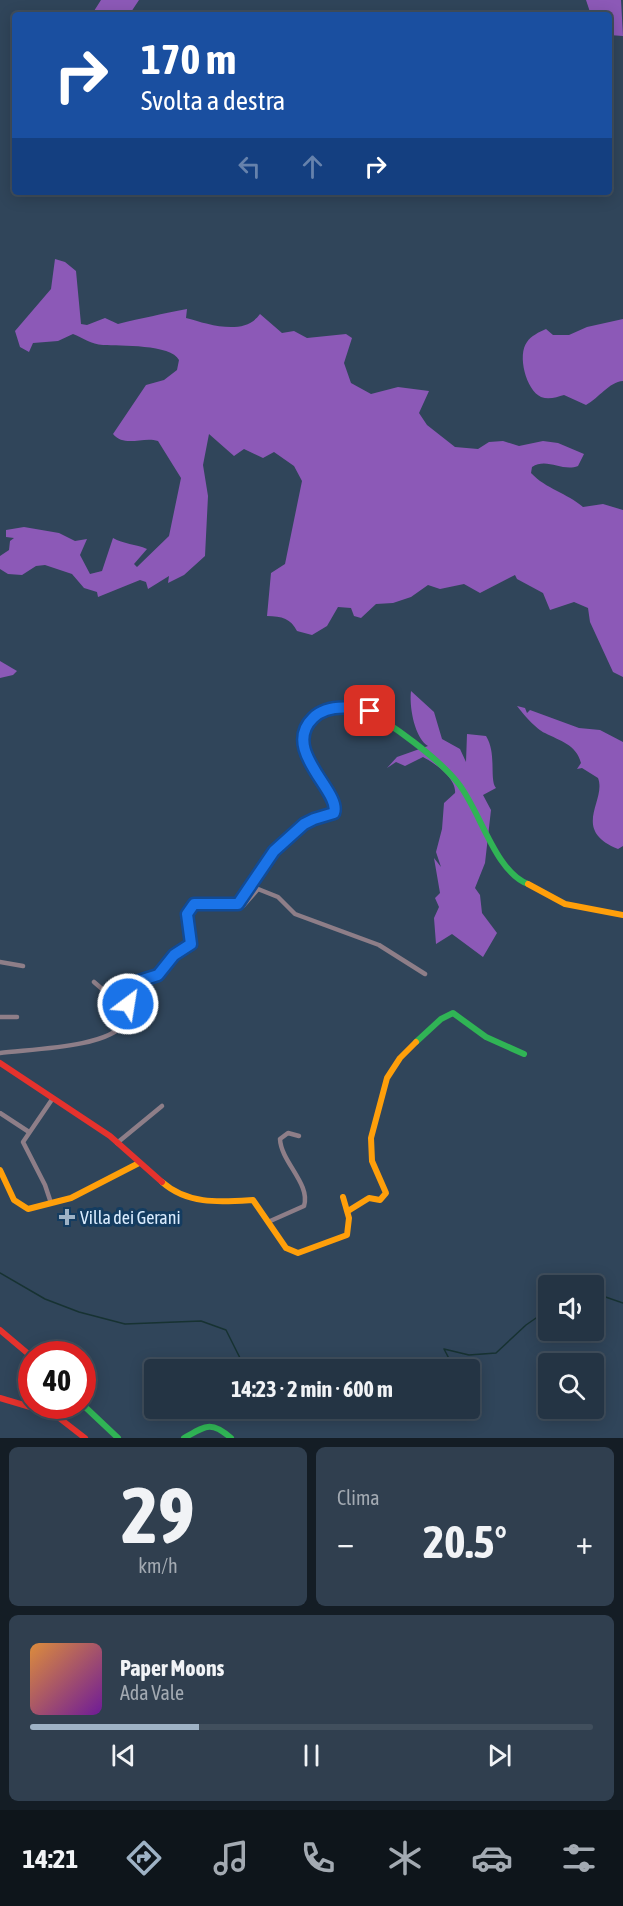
<!DOCTYPE html>
<html lang="it">
<meta charset="utf-8">
<style>
:root{--surface:#243444;--page:#303f4f;--text:#f1f3f6;--muted:#a3aab2;--line:#414f5d;--accent:#9eb2c5}
body{margin:0;font-family:"Asap Condensed",sans-serif;background:var(--page);color:var(--text);height:100vh;display:flex;flex-direction:column;font-size:22px;white-space:nowrap}
*{box-sizing:border-box;margin:0}
p{font-size:20px;color:var(--muted)}
.icon{flex:none;width:33px;height:33px;fill:none;stroke:currentColor;stroke-width:2;stroke-linecap:round;stroke-linejoin:round}
.map{position:relative;height:1438px;overflow:hidden}
.panel{display:flex;flex-direction:column;gap:9px;padding:9px;background:#141d25;flex:1}
.panel>*{flex:none}
.banner{position:absolute;left:12px;top:12px;width:600px;height:183px;border-radius:6px;box-shadow:0 3px 15px #0003,0 0 0 2px var(--line);background:#1a4fa0;color:#fff;overflow:hidden}
.buttons{position:absolute;left:538px;top:1275px;display:grid;gap:12px}
.buttons a{display:grid;place-items:center;width:66px;height:66px;border-radius:6px;background:var(--surface);box-shadow:0 3px 15px #0003,0 0 0 2px var(--line);font-size:30px}
.speed{position:absolute;left:18px;top:1341px;display:flex;gap:12px;font-size:30px;font-weight:700;text-align:center}
.speed>*{display:grid;place-content:center;width:78px;height:78px;border-radius:50%;background:var(--surface);box-shadow:0 3px 15px #0003,0 0 0 2px var(--line);line-height:1}
.speed .limit{border:9px solid #d22;background:#fff;color:#111}
.pin{position:absolute;display:grid;place-items:center;width:51px;height:51px;color:#fff;margin:-26px;border-radius:12px;box-shadow:0 3px 9px #0006}
.me{position:absolute;width:66px;margin:-33px;rotate:31deg;stroke-linejoin:round;filter:drop-shadow(0 0 4px #0008)}
.turn{display:flex;align-items:center;gap:21px;height:126px;padding:0 30px;font-size:27px}
.turn .icon{width:78px;height:78px;stroke-width:2.5}
.turn b{display:block;font-size:42px;line-height:51px}
.lanes{display:flex;align-items:center;height:57px;padding:0 30px;background:#0003;justify-content:center;gap:30px;direction:ltr}
.lanes .off{opacity:.35}
.big{font-size:45px;font-weight:700;line-height:1.1}
.panel .widget{flex:1;display:flex;flex-direction:column;justify-content:center;gap:9px;min-width:0;padding:0 21px;border-radius:9px;background:var(--page)}
.panel .dial{align-items:center;gap:0}
.dial b{font-size:78px;line-height:1}
.song{display:flex;align-items:center;gap:18px}
.cover{width:72px;height:72px;border-radius:9px;background:linear-gradient(135deg,hsl(30 70% 55%),hsl(280 70% 35%))}
.played{height:6px;border-radius:3px;background:linear-gradient(90deg,var(--accent) 30%,var(--line) 30%)}
.keys{display:flex;justify-content:space-around;direction:ltr}
.heat{display:flex;justify-content:space-between;align-items:center;font-size:33px;direction:ltr}
.panel .tiles{flex:1;display:grid;gap:9px;grid-template-columns:1fr 1fr}
.widget:last-child{grid-column:span 2}
.trip{position:absolute;left:144px;top:1359px;width:336px;height:60px;border-radius:6px;background:var(--surface);box-shadow:0 3px 15px #0003,0 0 0 2px var(--line);font-weight:700;line-height:60px;text-align:center}
.dock{display:flex;height:96px;justify-content:space-around;align-items:center;background:#0e151b;color:var(--muted)}
.dock .icon{width:42px;height:42px}
.dock .current{color:var(--accent)}
.dock b{font-size:27px;color:var(--text)}
.map>svg:first-child{display:block}
.forest{fill:#8c59b7}
.lines{fill:none;stroke-linecap:round;stroke-linejoin:round}
.stream{stroke:#173232;stroke-width:1.5}
.street{stroke:#8e7e88;stroke-width:4.5}
.fast{stroke:#30b455;stroke-width:6}
.slow{stroke:#ff9f0a;stroke-width:6}
.jam{stroke:#e5322d;stroke-width:6}
.route-casing{stroke:#114b97;stroke-width:15}
.route{stroke:#1a73e8;stroke-width:10}
.poi-dot{fill:#9eb2c5;stroke:#143c60;stroke-width:2}
.labels{text-anchor:middle;dominant-baseline:central;stroke-width:6;stroke-linejoin:round;paint-order:stroke}
.poi-label{font-size:18px;fill:#daecfe;stroke:#143c60;text-anchor:start}
</style>
<div class="map">
<svg width="623" height="1438" viewBox="0 0 623 1438">
<rect width="100%" height="100%" fill="#30455a"/>
<g class="forest">
<path d="M 101,0 L 139,0 L 129,15 L 80,15 L 80,10 L 94,11 Z"/>
<path d="M 586,0 L 621,0 L 623,36 L 609,35 L 609,15 L 591,15 Z"/>
<path d="M 55,259 L 65,262 L 76,271 L 81,324 L 87,325 L 105,318 L 118,324 C 142,318 162,314 187,309 L 186,318 C 208,324 244,337 260,314 L 282,333 L 294,331 L 307,338 L 346,334 L 352,338 L 344,363 L 351,383 L 371,394 L 398,387 L 429,391 L 419,413 L 427,425 L 455,447 L 478,449 L 489,442 L 503,441 L 519,446 L 543,441 L 558,443 L 584,454 L 578,466 C 562,472 547,457 532,467 L 531,473 C 546,489 567,493 583,507 L 603,504 L 623,510 L 623,677 L 613,672 L 590,622 L 588,608 L 574,602 L 550,610 L 543,593 L 517,579 L 515,575 L 480,593 L 464,584 L 440,589 L 428,585 L 411,597 L 393,603 L 376,604 L 361,618 L 354,616 L 351,608 L 338,607 L 327,626 L 312,635 L 297,631 C 291,619 282,616 267,616 L 271,573 L 285,564 L 302,481 L 294,466 L 274,452 L 263,458 L 244,449 L 234,456 L 209,434 L 203,465 L 208,496 L 205,556 L 184,575 L 168,583 L 169,576 L 148,589 L 146,582 L 140,580 L 98,597 L 97,592 L 84,588 L 72,574 L 45,565 L 36,566 L 22,575 L 8,574 L 0,569 L 0,556 L 9,550 L 10,541 L 14,538 L 6,537 L 6,530 L 24,527 L 59,533 L 75,541 L 87,539 L 80,555 L 90,574 L 102,571 L 113,538 C 123,544 136,544 147,549 L 134,564 L 137,567 L 169,536 L 181,478 L 158,441 C 143,436 125,448 113,434 L 146,385 L 164,380 L 177,370 L 179,360 C 171,344 120,346 103,345 C 91,344 83,338 73,334 L 58,341 L 33,343 L 29,352 L 20,347 L 15,331 L 51,289 Z"/>
<path d="M 623,319 L 623,381 C 609,382 599,398 586,405 L 564,395 C 557,397 549,400 541,397 C 526,390 517,355 527,342 C 531,336 539,332 546,329 L 553,335 L 569,335 L 587,327 Z"/>
<path d="M 0,661 L 17,671 L 13,675 L 0,678 Z"/>
<path d="M 411,691 L 434,712 L 442,739 L 460,749 L 466,762 L 467,734 L 486,736 C 497,753 489,780 496,788 L 483,795 L 491,810 L 485,863 L 475,888 L 480,895 L 482,913 L 497,933 L 483,957 L 452,934 L 436,944 L 434,918 L 439,907 L 435,898 L 440,893 L 434,858 L 441,867 L 436,852 L 442,829 L 444,803 L 455,793 C 457,779 435,763 423,757 L 405,766 L 396,762 L 387,768 L 397,757 L 428,746 C 415,738 409,708 411,691 Z"/>
<path d="M 517,706 L 525,708 L 527,713 L 530,710 L 579,728 L 600,730 L 623,742 L 623,846 L 618,849 C 570,829 607,801 598,778 L 582,768 L 577,769 L 581,763 C 576,744 560,741 545,733 C 536,729 523,714 517,706 Z"/>
</g>
<g class="lines">
<g class="stream">
<path d="M 0,1273 L 45,1299 L 79,1312 L 125,1324 L 201,1321 L 226,1330 L 246,1370"/>
<path d="M 594,1293 L 623,1303"/>
<path d="M 455,1370 L 444,1349 L 469,1355 L 496,1353 L 526,1325 L 549,1309"/>
</g>
<g class="street">
<path d="M 238,904 L 243,906 L 258,889 L 278,897 L 295,914 L 379,945 L 425,974"/>
<path d="M 0,962 L 23,966"/>
<path d="M 0,1017 L 17,1017"/>
<path d="M 0,1053 C 28,1049 109,1048 124,1023 C 127,1018 127,1010 127,1004 L 116,1001 L 94,982"/>
<path d="M 0,1113 L 29,1132"/>
<path d="M 117,1143 L 162,1106"/>
<path d="M 51,1203 L 45,1185 L 23,1142 L 53,1098"/>
<path d="M 268,1222 L 304,1206 C 311,1184 281,1162 280,1139 L 288,1133 L 299,1136"/>
</g>
<g class="fast">
<path d="M 127,1004 L 136,983 L 158,975 L 174,955 L 191,944 L 187,914 L 194,904 L 238,904 C 266,864 284,828 334,813 C 335,782 296,764 307,730 C 309,722 313,717 321,713 C 334,707 350,706 363,709 C 391,723 439,759 458,783 C 480,810 495,872 528,884"/>
<path d="M 416,1042 L 441,1019 L 453,1013 L 486,1037 L 524,1054"/>
<path d="M 82,1404 L 118,1438"/>
<path d="M 184,1438 C 205,1426 211,1420 231,1438"/>
</g>
<g class="slow">
<path d="M 528,884 L 565,904 L 623,915"/>
<path d="M 0,1170 L 14,1200 L 28,1209 L 71,1198 L 139,1163"/>
<path d="M 162,1182 C 188,1205 220,1202 253,1200 L 286,1248 L 298,1253 L 347,1235 L 349,1218 L 343,1197"/>
<path d="M 348,1211 L 369,1198 L 380,1200 L 386,1193 L 372,1161 L 371,1138 L 387,1078 L 400,1058 L 416,1042"/>
</g>
<g class="jam">
<path d="M 0,1063 L 110,1136 L 162,1182"/>
<path d="M 0,1330 L 32,1357"/>
<path d="M 0,1398 L 54,1414 L 85,1438"/>
</g>
</g>
<g class="lines">
<defs>
<path id="route" d="M 128,1004 L 136,982 L 158,975 L 174,955 L 191,944 L 187,914 L 194,904 L 238,904 L 274,851 L 304,824 L 314,819 L 334,813 C 342,792 280,750 313,718 C 327,704 353,707 370,711"/>
</defs>
<use href="#route" class="route-casing"/>
<use href="#route" class="route"/>
</g>
<path class="poi-dot" d="M64 1208h6v6h6v6h-6v6h-6v-6h-6v-6h6z"/>
<g class="labels">
<g class="poi-label">
<text x="80" y="1217">Villa dei Gerani</text>
</g>
</g>
</svg>
<div class="buttons">
<a><svg class="icon" aria-label="sound" viewBox="0 0 24 24"><path d="M4 9h4l5-4v14l-5-4H4zM17 9q2 3 0 6"/></svg></a>
<a><svg class="icon" aria-label="search" viewBox="0 0 24 24"><circle cx="10" cy="10" r="6"/><path d="M15 15l6 6"/></svg></a>
</div>
<div class="speed"><div class="limit">40</div></div>
<div class="pin" style="left:370px;top:711px;background:#d93025"><svg class="icon" aria-label="arrive" viewBox="0 0 24 24"><path d="M6 21V4h12l-3 4 3 4H6"/></svg></div>
<svg class="me" style="left:128px;top:1004px" viewBox="-20 -20 40 40"><circle r="17" fill="#1a73e8" stroke="#fff" stroke-width="3"/><path d="M0-11L8 9 0 5-8 9z" fill="#fff"/></svg>
<div class="trip">14:23 · 2 min · 600 m</div>
<div class="banner">
<div class="turn"><svg class="icon" aria-label="right" viewBox="0 0 24 24"><path d="M7 20v-9h11M14 6l5 5-5 5"/></svg><div><b>170 m</b>Svolta a destra</div></div>
<div class="lanes"><svg class="icon off" aria-label="left" viewBox="0 0 24 24"><path d="M17 20v-9H6M10 6l-5 5 5 5"/></svg><svg class="icon off" aria-label="ahead" viewBox="0 0 24 24"><path d="M12 20V5M6 11l6-6 6 6"/></svg><svg class="icon" aria-label="right" viewBox="0 0 24 24"><path d="M7 20v-9h11M14 6l5 5-5 5"/></svg></div>
</div>
</div>
<section class="panel">
<div class="tiles">
<div class="widget dial"><b>29</b><p>km/h</p></div>
<div class="widget"><p>Clima</p>
<div class="heat"><a>−</a><b class="big">20.5°</b><a>+</a></div>
</div>
<div class="widget">
<div class="song"><i class="cover"></i><div><b>Paper Moons</b><p>Ada Vale</p></div></div>
<div class="played"></div>
<div class="keys"><svg class="icon" aria-label="previous" viewBox="0 0 24 24"><path d="M18 5L8 12l10 7zM5 5v14"/></svg><svg class="icon" aria-label="pause" viewBox="0 0 24 24"><path d="M8 5v14M16 5v14"/></svg><svg class="icon" aria-label="next" viewBox="0 0 24 24"><path d="M6 5l10 7-10 7zM19 5v14"/></svg></div>
</div>
</div>
</section>
<nav class="dock">
<b>14:21</b>
<svg class="icon current" aria-label="directions" viewBox="0 0 24 24"><path d="M12 3l9 9-9 9-9-9zM9 14v-3h6M13 9l2 2-2 2"/></svg>
<svg class="icon" aria-label="music" viewBox="0 0 24 24"><path d="M9 18V5l10-2v13"/><circle cx="6" cy="18" r="3"/><circle cx="16" cy="16" r="3"/></svg>
<svg class="icon" aria-label="phone" viewBox="0 0 24 24"><path d="M5 4h4l2 5-3 2q2 4 5 5l2-3 5 2v4C11 20 4 13 5 4z"/></svg>
<svg class="icon" aria-label="climate" viewBox="0 0 24 24"><path d="M12 3v18M4 7l16 10M4 17L20 7"/></svg>
<svg class="icon" aria-label="car" viewBox="0 0 24 24"><path d="M5 17H2v-5l4-1 3-4h7l3 4 3 1v5h-3M9 17h6M6 11h13"/><circle cx="7" cy="17" r="2"/><circle cx="17" cy="17" r="2"/></svg>
<svg class="icon" aria-label="filters" viewBox="0 0 24 24"><path d="M4 7h16M4 17h16"/><circle cx="9" cy="7" r="2"/><circle cx="15" cy="17" r="2"/></svg>
</nav>
